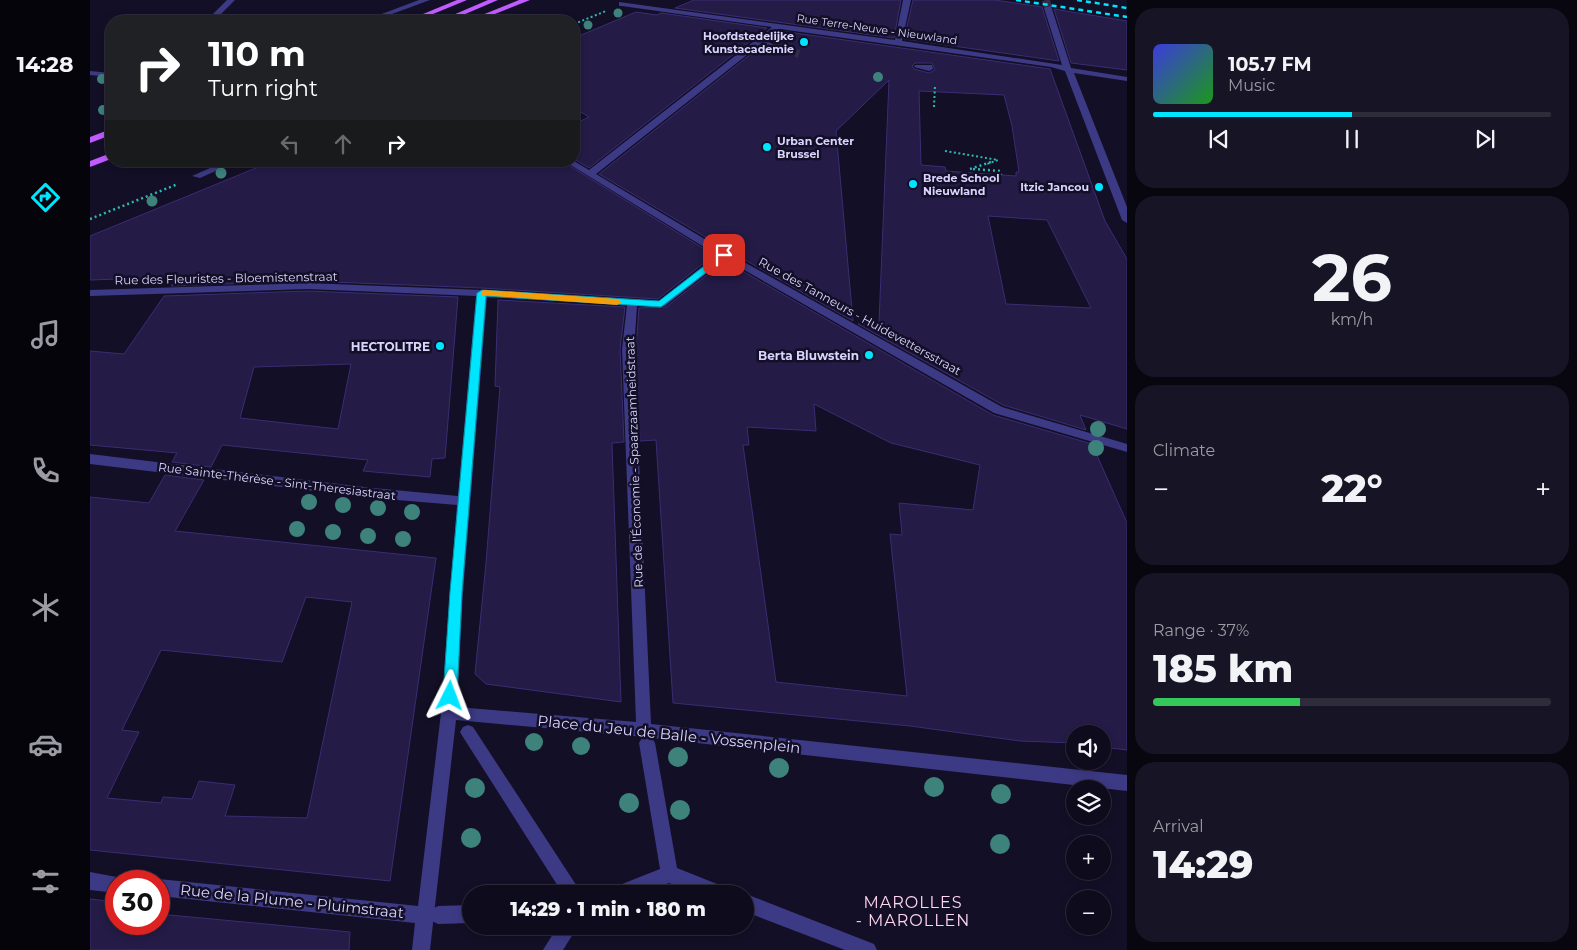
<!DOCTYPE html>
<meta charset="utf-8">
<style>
:root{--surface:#0e0b1c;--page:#171425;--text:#f1f3f6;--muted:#9b9ba3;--line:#2e2b3b;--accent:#00e5ff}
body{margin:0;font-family:Montserrat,sans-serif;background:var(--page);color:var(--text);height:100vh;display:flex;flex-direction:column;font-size:19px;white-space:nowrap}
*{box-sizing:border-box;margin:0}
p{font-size:16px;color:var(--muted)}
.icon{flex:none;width:28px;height:28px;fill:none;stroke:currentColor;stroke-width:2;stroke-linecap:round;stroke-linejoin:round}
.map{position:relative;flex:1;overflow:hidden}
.details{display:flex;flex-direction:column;gap:8px;padding:8px;background:#08060f;width:450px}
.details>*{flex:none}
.top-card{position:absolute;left:15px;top:15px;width:475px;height:152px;border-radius:20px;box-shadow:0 2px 8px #0003,0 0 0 1px var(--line);background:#202124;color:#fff;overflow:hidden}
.buttons{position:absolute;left:976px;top:725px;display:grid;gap:10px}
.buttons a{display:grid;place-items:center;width:45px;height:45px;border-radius:50%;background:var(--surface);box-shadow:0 2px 8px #0003,0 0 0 1px var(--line);font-size:25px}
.speed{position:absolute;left:15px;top:870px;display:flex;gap:10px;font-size:25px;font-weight:700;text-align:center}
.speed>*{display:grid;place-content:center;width:65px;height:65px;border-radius:50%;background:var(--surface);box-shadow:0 2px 8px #0003,0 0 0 1px var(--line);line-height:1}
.speed .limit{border:8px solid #d22;background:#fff;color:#111}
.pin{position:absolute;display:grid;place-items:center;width:42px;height:42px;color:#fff;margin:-21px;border-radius:10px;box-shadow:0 2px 8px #0006}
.me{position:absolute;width:55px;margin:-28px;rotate:3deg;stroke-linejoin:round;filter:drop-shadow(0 0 4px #0008)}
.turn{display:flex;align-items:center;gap:18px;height:105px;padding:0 20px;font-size:22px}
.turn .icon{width:65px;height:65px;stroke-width:2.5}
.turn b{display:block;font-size:35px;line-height:42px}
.lanes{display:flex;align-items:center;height:48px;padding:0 20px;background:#0003;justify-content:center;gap:25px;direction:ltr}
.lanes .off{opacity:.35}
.big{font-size:38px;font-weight:800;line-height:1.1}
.details .tile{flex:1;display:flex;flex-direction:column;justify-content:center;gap:8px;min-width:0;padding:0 18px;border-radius:20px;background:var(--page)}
.details .dial{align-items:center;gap:0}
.dial b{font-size:65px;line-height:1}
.song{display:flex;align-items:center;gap:15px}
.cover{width:60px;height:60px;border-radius:8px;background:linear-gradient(135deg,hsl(240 70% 55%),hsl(120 70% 35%))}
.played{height:5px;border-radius:2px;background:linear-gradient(90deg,var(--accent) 50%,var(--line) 50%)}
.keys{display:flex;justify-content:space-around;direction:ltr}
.heat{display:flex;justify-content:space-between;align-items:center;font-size:28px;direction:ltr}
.charge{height:8px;border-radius:4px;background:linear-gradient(90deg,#34c759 37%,var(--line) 0)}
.trip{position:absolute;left:372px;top:885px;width:292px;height:50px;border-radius:25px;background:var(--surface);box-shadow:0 2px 8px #0003,0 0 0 1px var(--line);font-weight:800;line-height:50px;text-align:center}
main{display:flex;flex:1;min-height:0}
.tabs{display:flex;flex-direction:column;width:90px;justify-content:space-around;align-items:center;background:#06040b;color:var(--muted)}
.tabs .icon{width:35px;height:35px}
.tabs .on{color:var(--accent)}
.tabs b{font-size:22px;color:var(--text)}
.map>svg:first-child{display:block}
.building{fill:#241b47;stroke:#3b2d73;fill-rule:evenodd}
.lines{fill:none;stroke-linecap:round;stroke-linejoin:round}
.pedestrian-tunnel{stroke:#312d47;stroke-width:8;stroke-dasharray:8 4;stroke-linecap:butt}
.minor-tunnel{stroke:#312d47;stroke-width:8;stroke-dasharray:8 4;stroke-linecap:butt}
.path-far1{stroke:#2fb8b0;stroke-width:2;stroke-dasharray:2 2.5;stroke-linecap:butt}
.path{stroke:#2fb8b0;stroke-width:2.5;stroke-dasharray:2 3;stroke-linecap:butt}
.service{fill:#3d3a85;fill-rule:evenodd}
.pedestrian{fill:#3d3a85;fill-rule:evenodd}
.minor{fill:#3d3a85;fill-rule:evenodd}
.primary{fill:#c25bff;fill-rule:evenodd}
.rail{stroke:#00e5ff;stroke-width:2.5;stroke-dasharray:5 4;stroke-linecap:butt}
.tree{fill:#3d827b}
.route{fill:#00e5ff;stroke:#0095a6}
.slow{fill:#f59e0b}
.poi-dot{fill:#00e5ff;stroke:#130f26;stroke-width:2}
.labels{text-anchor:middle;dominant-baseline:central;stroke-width:5;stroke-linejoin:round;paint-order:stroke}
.far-street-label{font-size:11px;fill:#d9d4ff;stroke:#130f26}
.far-poi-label{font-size:11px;font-weight:bold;fill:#d9d4ff;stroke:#130f26;text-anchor:end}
.street-label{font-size:12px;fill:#d9d4ff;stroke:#130f26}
.poi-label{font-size:12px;font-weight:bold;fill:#d9d4ff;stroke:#130f26;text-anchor:end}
.near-street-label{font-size:15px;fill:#d9d4ff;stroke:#130f26}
.near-neighbourhood-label{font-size:16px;letter-spacing:1px;fill:#ffd6f0;stroke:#130f26}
</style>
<main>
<nav class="tabs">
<b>14:28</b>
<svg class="icon on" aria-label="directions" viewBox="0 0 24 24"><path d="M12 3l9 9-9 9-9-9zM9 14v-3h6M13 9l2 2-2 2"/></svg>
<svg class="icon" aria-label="music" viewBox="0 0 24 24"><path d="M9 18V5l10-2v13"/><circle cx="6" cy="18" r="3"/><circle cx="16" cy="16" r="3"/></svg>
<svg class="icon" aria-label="phone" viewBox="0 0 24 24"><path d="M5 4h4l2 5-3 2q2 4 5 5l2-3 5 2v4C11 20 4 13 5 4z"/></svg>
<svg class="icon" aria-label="climate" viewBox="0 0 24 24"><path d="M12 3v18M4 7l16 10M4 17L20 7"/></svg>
<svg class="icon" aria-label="car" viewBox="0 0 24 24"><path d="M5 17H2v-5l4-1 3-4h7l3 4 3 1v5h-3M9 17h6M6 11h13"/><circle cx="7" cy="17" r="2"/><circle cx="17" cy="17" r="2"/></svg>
<svg class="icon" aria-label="filters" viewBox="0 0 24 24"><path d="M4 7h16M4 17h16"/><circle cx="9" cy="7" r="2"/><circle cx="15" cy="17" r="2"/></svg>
</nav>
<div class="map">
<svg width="1037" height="950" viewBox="0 0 1037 950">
<rect width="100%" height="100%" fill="#130f26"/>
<g class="building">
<path d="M 604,0 L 811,0 L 804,38 L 585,8 Z"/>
<path d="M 823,0 L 905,0 L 952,7 L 969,61 L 814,39 Z"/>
<path d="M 964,9 L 1037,21 L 1037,70 L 981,63 Z"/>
<path d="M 546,12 L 567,15 L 571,13 L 677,28 L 499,168 L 484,159 L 484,124 L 499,117 L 484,108 L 484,38 Z"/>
<path d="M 691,31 L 960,69 L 1015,221 L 1037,259 L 1037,429 L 990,415 L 996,430 L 913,405 L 768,324 L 789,323 L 799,80 L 746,131 L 763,321 L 639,251 L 509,174 L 671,46 L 682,50 L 688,48 L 688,44 L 679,40 ZM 825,63 L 842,63 L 845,70 L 839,73 L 824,69 L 822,66 ZM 829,91 L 914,95 L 922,126 L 929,172 L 926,172 L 926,176 L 856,171 L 855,167 L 831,165 ZM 898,216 L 957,220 L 1001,308 L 916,304 Z"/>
<path d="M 183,161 L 472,161 L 624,255 L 568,299 L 392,288 L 217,281 L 81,286 L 87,277 L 0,280 L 0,236 Z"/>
<path d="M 635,261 L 903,415 L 1002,444 L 1037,523 L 1037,750 L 1012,747 L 1012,734 L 985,734 L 985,743 L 930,741 L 820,726 L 583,703 L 566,440 L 550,441 L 546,349 L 549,308 L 576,307 ZM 724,404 L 801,443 L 890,465 L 883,510 L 809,503 L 812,535 L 800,534 L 817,696 L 686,682 L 653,445 L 659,445 L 657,427 L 726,431 Z"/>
<path d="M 217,291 L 368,297 L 355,458 L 342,459 L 340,477 L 273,471 L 278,460 L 132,445 L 121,467 L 82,462 L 87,453 L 0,445 L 0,351 L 34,354 L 74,296 ZM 261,364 L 248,429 L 150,418 L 164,367 Z"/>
<path d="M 408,300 L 535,307 L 530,349 L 534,442 L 522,443 L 531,702 L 396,684 L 385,674 L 396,563 L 410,387 L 405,386 Z"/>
<path d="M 75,475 L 114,480 L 85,531 L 346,558 L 300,881 L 0,850 L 0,497 L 59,503 ZM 216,597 L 262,602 L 217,818 L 135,816 L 145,785 L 109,781 L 102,799 L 73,797 L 71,803 L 17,798 L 49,732 L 32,730 L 71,650 L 192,662 Z"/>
<path d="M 0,899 L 26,902 L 26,924 L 69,924 L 69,914 L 260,932 L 259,950 L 0,950 Z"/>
</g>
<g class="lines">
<path class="pedestrian-tunnel" d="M 683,46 L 709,54"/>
<path class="minor-tunnel" d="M 956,0 L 958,8"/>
<g class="path-far1">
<path d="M 484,24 L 516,11"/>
<path d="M 844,107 L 845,85"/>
<path d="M 855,151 L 908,160 L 897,164"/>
</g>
<g class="path">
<path d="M 880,169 L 901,162"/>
<path d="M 883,169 L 910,171 L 911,175"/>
<path d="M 0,219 L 88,184"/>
</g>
<path class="service" d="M 825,65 L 842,65 L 843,69 L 839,71 L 824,67 Z"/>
<g class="pedestrian">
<path d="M 666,39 L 672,39 L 687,46 L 683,48 L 666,43 Z"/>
<path d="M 378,725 L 383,727 L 492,894 L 473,894 L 373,737 L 370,732 L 373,727 Z"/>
<path d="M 557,736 L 562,738 L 565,743 L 587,868 L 637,888 L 640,894 L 608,894 L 579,883 L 550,894 L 519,894 L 522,888 L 570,869 L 549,743 L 552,738 Z"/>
<path d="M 656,894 L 784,944 L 787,950 L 755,950 L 656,912 Z"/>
<path d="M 381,905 L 381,923 L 348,924 L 342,921 L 339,915 L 342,909 L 348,906 Z"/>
<path d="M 468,926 L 488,926 L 473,950 L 453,950 Z"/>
</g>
<g class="minor">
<path d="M 137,0 L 145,0 L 124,21 L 116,21 Z"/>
<path d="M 329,0 L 340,0 L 283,21 L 273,21 Z"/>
<path d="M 813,0 L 821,0 L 812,41 L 972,65 L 954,8 L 961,6 L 981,68 L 1037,77 L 1037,81 L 984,73 L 1037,207 L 1037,223 L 1032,220 L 975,71 L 961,67 L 690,29 L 506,174 L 638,253 L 912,407 L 1037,444 L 1037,452 L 904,413 L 635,259 L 575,306 L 547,306 L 544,349 L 561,724 L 1037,775 L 1037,791 L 554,737 L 366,720 L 340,950 L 322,950 L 325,923 L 69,896 L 69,881 L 65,881 L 69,879 L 328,906 L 351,713 L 367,505 L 283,498 L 0,464 L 0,454 L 283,488 L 368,496 L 386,296 L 217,289 L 0,296 L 0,290 L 217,283 L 392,290 L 569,301 L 627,255 L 474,161 L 484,161 L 499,170 L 682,27 L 532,6 L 529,6 L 529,2 L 805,40 ZM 397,297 L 537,305 L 532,349 L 546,722 L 367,707 L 373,592 Z"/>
<path d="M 0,71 L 21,73 L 21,77 L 0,75 Z"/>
<path d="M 136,161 L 148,161 L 110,178 L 102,176 Z"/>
<path d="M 0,872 L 32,878 L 33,881 L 26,881 L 26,893 L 0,890 Z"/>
</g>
<g class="primary">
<path d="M 367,0 L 377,0 L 326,21 L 316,21 Z"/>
<path d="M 398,0 L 408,0 L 359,21 L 349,21 Z"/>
<path d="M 429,0 L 440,0 L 387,21 L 377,21 Z"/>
<path d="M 21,129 L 21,135 L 0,143 L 0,137 Z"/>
<path d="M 21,153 L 21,159 L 0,167 L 0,161 Z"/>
</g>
<g class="rail">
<path d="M 926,0 L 1037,17"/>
<path d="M 987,0 L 1037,8"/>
</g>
</g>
<g class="tree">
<circle cx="528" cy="13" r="4.5"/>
<circle cx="498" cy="25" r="4.5"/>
<circle cx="788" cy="77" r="5"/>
<circle cx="12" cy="79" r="5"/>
<circle cx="13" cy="110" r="5"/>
<circle cx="131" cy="173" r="5.5"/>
<circle cx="62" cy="201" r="5.5"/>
<circle cx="1008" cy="429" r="8"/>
<circle cx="1006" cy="448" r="8"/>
<circle cx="219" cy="502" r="8"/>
<circle cx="253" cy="505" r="8"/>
<circle cx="288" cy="508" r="8"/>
<circle cx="322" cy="512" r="8"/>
<circle cx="207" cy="529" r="8"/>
<circle cx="243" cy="532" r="8"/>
<circle cx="278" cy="536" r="8"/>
<circle cx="313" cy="539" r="8"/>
<circle cx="444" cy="742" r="9"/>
<circle cx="491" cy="746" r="9"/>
<circle cx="588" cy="757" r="10"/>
<circle cx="689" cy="768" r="10"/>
<circle cx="844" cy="787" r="10"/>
<circle cx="385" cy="788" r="10"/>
<circle cx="911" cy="794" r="10"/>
<circle cx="539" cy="803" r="10"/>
<circle cx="590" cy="810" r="10"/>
<circle cx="381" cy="838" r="10"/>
<circle cx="910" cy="844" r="10"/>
</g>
<path class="route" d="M 631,253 L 639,255 L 571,307 L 396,296 L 372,592 L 367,696 L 365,700 L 360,702 L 355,700 L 353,696 L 360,592 L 387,293 L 392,290 L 569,301 Z"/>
<path class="slow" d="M 395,290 L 527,299 L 532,302 L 527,305 L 391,295 L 391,291 Z"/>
<g class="poi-dot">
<circle cx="714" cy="42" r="5"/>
<circle cx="677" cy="147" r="5"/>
<circle cx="823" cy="184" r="5"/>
<circle cx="1009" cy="187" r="5"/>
<circle cx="350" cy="346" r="5"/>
<circle cx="779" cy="355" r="5"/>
</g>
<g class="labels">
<g class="far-street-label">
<text transform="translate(787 29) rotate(8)">Rue Terre-Neuve - Nieuwland</text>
</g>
<g class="far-poi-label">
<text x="704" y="36">Hoofdstedelijke<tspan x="704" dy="13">Kunstacademie</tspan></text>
<text x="687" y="141" text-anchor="start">Urban Center<tspan x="687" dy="13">Brussel</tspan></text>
<text x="833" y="178" text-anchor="start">Brede School<tspan x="833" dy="13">Nieuwland</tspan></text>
<text x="999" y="187">Itzic Jancou</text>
</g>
<g class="street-label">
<text transform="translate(136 278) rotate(-1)">Rue des Fleuristes - Bloemistenstraat</text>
<text transform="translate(770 316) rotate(29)">Rue des Tanneurs - Huidevettersstraat</text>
<text transform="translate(544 462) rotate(-92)">Rue de l'Économie - Spaarzaamheidstraat</text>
<text transform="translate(187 481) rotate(7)">Rue Sainte-Thérèse - Sint-Theresiastraat</text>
</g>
<g class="poi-label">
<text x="340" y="346">HECTOLITRE</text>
<text x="769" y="355">Berta Bluwstein</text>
</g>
<g class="near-street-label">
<text transform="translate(579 734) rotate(6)">Place du Jeu de Balle - Vossenplein</text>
<text transform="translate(202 901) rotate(6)">Rue de la Plume - Pluimstraat</text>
</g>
<g class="near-neighbourhood-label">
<text x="823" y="902">MAROLLES<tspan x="823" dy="18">- MAROLLEN</tspan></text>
</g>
</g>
</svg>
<div class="buttons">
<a><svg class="icon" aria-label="sound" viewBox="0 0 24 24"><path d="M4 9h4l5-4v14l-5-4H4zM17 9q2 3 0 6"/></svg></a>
<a><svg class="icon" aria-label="layers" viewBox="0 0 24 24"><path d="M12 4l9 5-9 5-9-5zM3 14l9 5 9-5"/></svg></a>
<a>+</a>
<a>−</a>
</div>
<div class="speed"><div class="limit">30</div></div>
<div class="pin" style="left:634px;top:255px;background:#d93025"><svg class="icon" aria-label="arrive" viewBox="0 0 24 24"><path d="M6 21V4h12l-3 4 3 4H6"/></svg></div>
<svg class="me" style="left:360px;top:696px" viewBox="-20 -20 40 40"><path d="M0-17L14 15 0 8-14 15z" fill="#00e5ff" stroke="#fff" stroke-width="4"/></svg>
<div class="trip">14:29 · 1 min · 180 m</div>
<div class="top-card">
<div class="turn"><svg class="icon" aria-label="right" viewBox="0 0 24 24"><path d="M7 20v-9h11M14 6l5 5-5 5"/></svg><div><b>110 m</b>Turn right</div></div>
<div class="lanes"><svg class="icon off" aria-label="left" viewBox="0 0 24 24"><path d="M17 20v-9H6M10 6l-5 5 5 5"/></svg><svg class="icon off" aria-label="ahead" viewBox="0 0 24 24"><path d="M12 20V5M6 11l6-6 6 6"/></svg><svg class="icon" aria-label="right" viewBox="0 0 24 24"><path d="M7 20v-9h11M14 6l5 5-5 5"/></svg></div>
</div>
</div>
<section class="details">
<div class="tile">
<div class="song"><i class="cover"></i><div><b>105.7 FM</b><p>Music</p></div></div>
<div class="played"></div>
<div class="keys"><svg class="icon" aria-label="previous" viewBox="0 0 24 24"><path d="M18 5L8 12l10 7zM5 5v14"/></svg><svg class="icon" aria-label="pause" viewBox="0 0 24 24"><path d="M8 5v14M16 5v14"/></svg><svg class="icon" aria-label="next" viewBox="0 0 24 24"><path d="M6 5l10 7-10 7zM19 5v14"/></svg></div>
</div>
<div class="tile dial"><b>26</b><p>km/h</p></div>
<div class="tile"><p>Climate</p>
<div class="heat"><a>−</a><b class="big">22°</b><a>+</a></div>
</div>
<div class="tile"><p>Range · 37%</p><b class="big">185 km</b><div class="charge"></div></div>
<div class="tile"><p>Arrival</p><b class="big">14:29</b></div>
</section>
</main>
